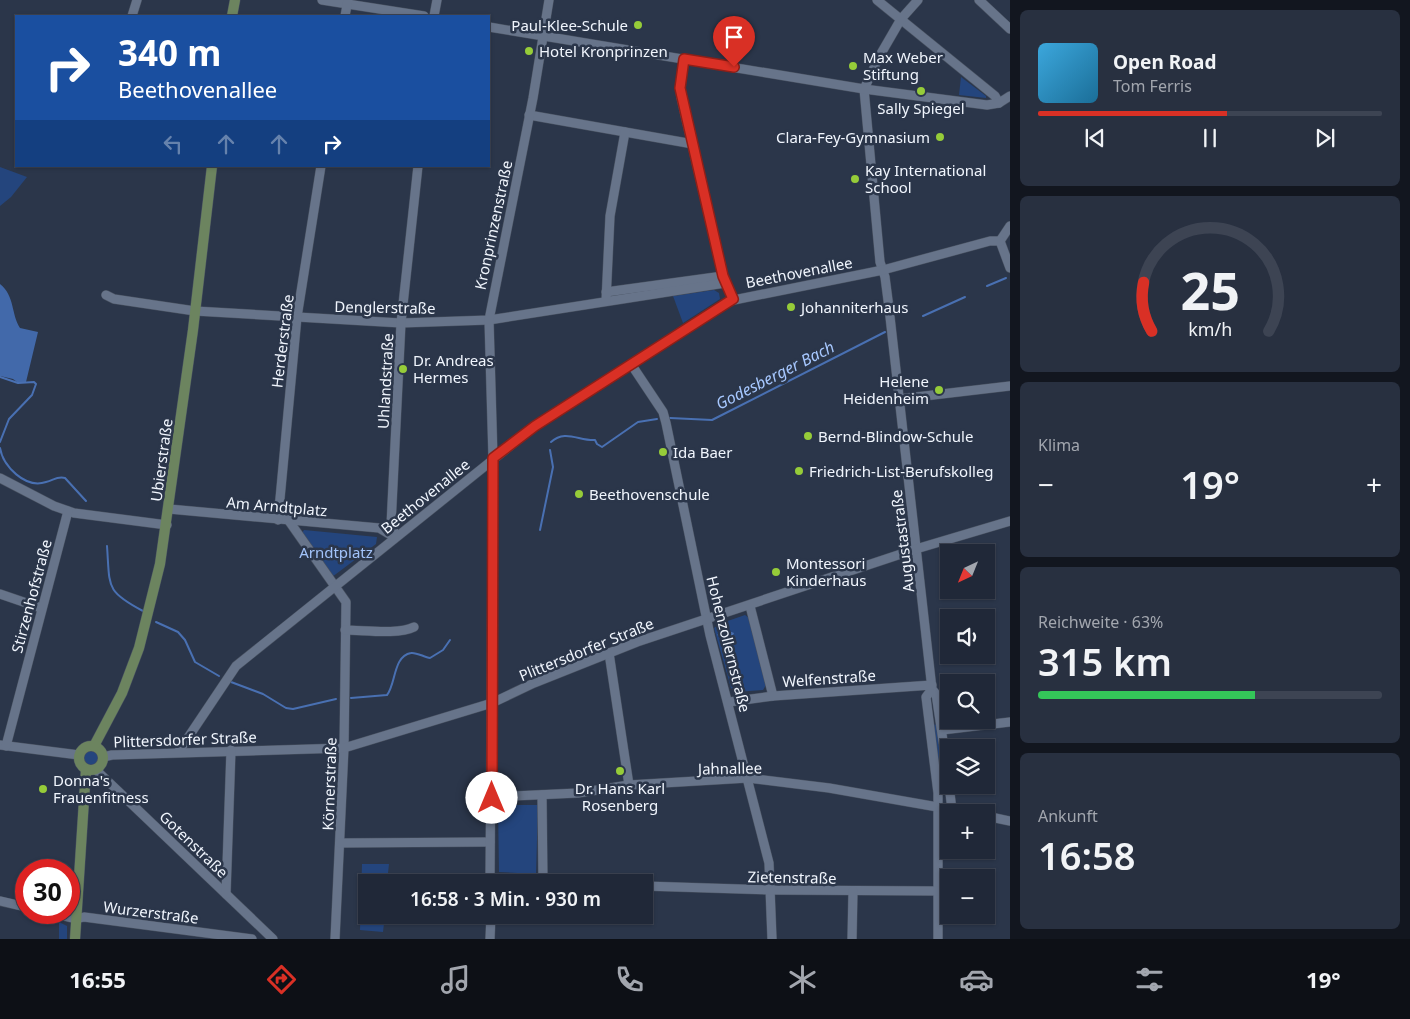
<!DOCTYPE html>
<html lang="de">
<meta charset="utf-8">
<style>
:root{--surface:#202838;--page:#283040;--text:#f1f3f6;--muted:#a2a6ae;--line:#3d4453;--accent:#d93025}
body{margin:0;font-family:"Noto Sans",sans-serif;background:var(--page);color:var(--text);height:100vh;display:flex;flex-direction:column;font-size:19px;white-space:nowrap}
*{box-sizing:border-box;margin:0}
p{font-size:16px;color:var(--muted)}
.icon{flex:none;width:28px;height:28px;fill:none;stroke:currentColor;stroke-width:2;stroke-linecap:round;stroke-linejoin:round}
.map{position:relative;flex:1;overflow:hidden}
.side{display:flex;flex-direction:column;gap:10px;padding:10px;background:#12161f;width:400px}
.side>*{flex:none}
.top-card{position:absolute;left:15px;top:15px;width:475px;height:152px;border-radius:0px;box-shadow:0 1px 4px #0004,0 0 0 1px var(--line);background:#1a4fa0;color:#fff;overflow:hidden}
.needle{width:32px;rotate:223deg}
.fabs{position:absolute;left:940px;top:544px;display:grid;gap:10px}
.fabs a{display:grid;place-items:center;width:55px;height:55px;border-radius:0px;background:var(--surface);box-shadow:0 1px 4px #0004,0 0 0 1px var(--line);font-size:25px}
.speed{position:absolute;left:15px;top:859px;display:flex;gap:10px;font-size:25px;font-weight:700;text-align:center}
.speed>*{display:grid;place-content:center;width:65px;height:65px;border-radius:50%;background:var(--surface);box-shadow:0 1px 4px #0004,0 0 0 1px var(--line);line-height:1}
.speed .limit{border:8px solid #d22;background:#fff;color:#111}
.pin{position:absolute;display:grid;place-items:center;width:42px;height:42px;color:#fff;margin:-51px -21px;border-radius:50% 50% 50% 0;rotate:-45deg;box-shadow:0 0 5px #0007}
.pin .icon{rotate:45deg}
.me{position:absolute;width:55px;margin:-28px;rotate:0deg;stroke-linejoin:round;filter:drop-shadow(0 0 4px #0008)}
.turn{display:flex;align-items:center;gap:18px;height:105px;padding:0 20px;font-size:22px}
.turn .icon{width:65px;height:65px;stroke-width:2.5}
.turn b{display:block;font-size:35px;line-height:42px}
.lanes{display:flex;align-items:center;height:48px;padding:0 20px;background:#0003;justify-content:center;gap:25px;direction:ltr}
.lanes .off{opacity:.35}
.big{font-size:38px;font-weight:600;line-height:1.1}
.side .widget{flex:1;display:flex;flex-direction:column;justify-content:center;gap:8px;min-width:0;padding:0 18px;border-radius:8px;background:var(--page)}
.side .dial{align-items:center;gap:0}
.dial svg{height:130px;overflow:visible;fill:none;stroke:var(--line);stroke-width:7;stroke-linecap:round;text-anchor:middle}
.dial text{fill:var(--text);stroke:none}
.song{display:flex;align-items:center;gap:15px}
.cover{width:60px;height:60px;border-radius:8px;background:linear-gradient(135deg,hsl(200 70% 55%),hsl(200 70% 35%))}
.played{height:5px;border-radius:2px;background:linear-gradient(90deg,var(--accent) 55%,var(--line) 55%)}
.keys{display:flex;justify-content:space-around;direction:ltr}
.heat{display:flex;justify-content:space-between;align-items:center;font-size:28px;direction:ltr}
.charge{height:8px;border-radius:4px;background:linear-gradient(90deg,#34c759 63%,var(--line) 0)}
.trip{position:absolute;left:358px;top:874px;width:295px;height:50px;border-radius:0px;background:var(--surface);box-shadow:0 1px 4px #0004,0 0 0 1px var(--line);font-weight:600;line-height:50px;text-align:center}
.tab-bar{display:flex;height:80px;justify-content:space-around;align-items:center;background:#0d1016;color:var(--muted)}
.tab-bar .icon{width:35px;height:35px}
.tab-bar .selected{color:var(--accent)}
.tab-bar b{font-size:22px;color:var(--text)}
main{display:flex;flex:1;min-height:0}
.map>svg:first-child{display:block}
.green{fill:#24457d}
.forest{fill:#4269aa}
.water{fill:#4970b2}
.lines{fill:none;stroke-linecap:round;stroke-linejoin:round}
.stream{stroke:#4970b2;stroke-width:2}
.minor-casing{stroke:#485160;stroke-width:10}
.major-casing{stroke:#485160;stroke-width:11}
.minor{stroke:#67748a;stroke-width:9}
.major{stroke:#6c845f;stroke-width:10}
.route-casing{stroke:#8d1f18;stroke-width:12}
.route{stroke:#d93025;stroke-width:9}
.poi-dot{fill:#96cc39;stroke:#2b364a;stroke-width:2}
.labels{text-anchor:middle;dominant-baseline:central;stroke-width:5;stroke-linejoin:round;paint-order:stroke}
.poi-label{font-size:15px;fill:#f0f5fd;stroke:#2b364a;text-anchor:start}
.street-label{font-size:15px;fill:#f0f5fd;stroke:#2b364a}
.park-label{font-size:15px;fill:#a2c3fa;stroke:#2b364a}
.water-label{font-size:16px;font-style:italic;fill:#a7c8ff;stroke:#2b364a}
</style>
<main>
<div class="map">
<svg width="1010" height="939" viewBox="0 0 1010 939">
<rect width="100%" height="100%" fill="#2b364a"/>
<g class="green">
<path d="M 961,77 L 986,96 L 986,98 L 959,95 Z"/>
<path d="M 0,167 L 27,177 L 11,197 L 0,206 Z"/>
<path d="M 714,290 L 719,293 L 720,299 L 683,323 L 673,296 Z"/>
<path d="M 304,530 L 377,537 L 376,544 L 332,577 L 302,533 Z"/>
<path d="M 745,615 L 749,618 L 766,685 L 763,690 L 736,692 L 731,688 L 714,628 L 719,624 Z"/>
<path d="M 938,724 L 947,786 L 944,794 L 932,725 Z"/>
<circle cx="91" cy="758" r="7"/>
<path d="M 498,805 L 538,805 L 536,874 L 499,872 Z"/>
<path d="M 362,864 L 389,864 L 387,882 L 366,882 L 366,915 L 385,915 L 383,932 L 360,930 Z"/>
<path d="M 59,922 L 67,926 L 67,939 L 59,939 Z"/>
</g>
<path class="forest" d="M 0,284 C 15,296 11,314 20,328 L 38,332 L 26,382 L 17,382 L 13,379 L 0,376 Z"/>
<path class="water" d="M 724,629 L 734,633 L 730,641 L 717,635 Z"/>
<g class="lines">
<g class="stream">
<path d="M 987,286 L 1006,278"/>
<path d="M 923,316 L 965,297"/>
<path d="M 0,377 L 18,383 L 34,382 L 36,384 L 32,395 L 9,419 L 0,442"/>
<path d="M 670,418 L 712,420 L 885,332"/>
<path d="M 551,442 C 565,429 579,441 595,440 L 597,444 L 602,447 L 638,422 L 657,419"/>
<path d="M 0,448 C 3,466 25,489 46,482 C 54,480 57,476 65,478 L 86,501"/>
<path d="M 540,530 L 553,467 L 550,450"/>
<path d="M 107,546 C 110,587 105,591 143,611"/>
<path d="M 156,622 L 178,632 L 185,640 L 195,662 L 219,676"/>
<path d="M 231,682 L 263,694 L 286,708 L 293,709 L 336,699"/>
<path d="M 351,698 L 387,695 C 396,684 393,656 411,653 C 416,652 424,657 430,658 L 443,650 L 450,640"/>
</g>
<defs>
<g id="minor">
<path d="M 322,0 L 424,16"/>
<path d="M 877,0 L 995,96 L 999,103"/>
<path d="M 918,0 L 901,19 L 879,57 L 864,89 L 880,262 L 885,277 L 889,308 L 932,689 L 936,694 L 949,781"/>
<path d="M 979,0 L 1010,29"/>
<path d="M 132,16 L 137,0"/>
<path d="M 345,16 L 348,0"/>
<path d="M 434,16 L 437,0"/>
<path d="M 489,27 L 864,89 L 987,105 L 999,103 L 1010,96"/>
<path d="M 684,59 L 680,88 L 681,97 L 723,276 L 733,299"/>
<path d="M 529,115 L 693,144"/>
<path d="M 1000,241 L 1010,268"/>
<path d="M 1000,241 L 1010,226"/>
<path d="M 606,292 L 723,276"/>
<path d="M 106,295 L 114,299 L 195,311 L 401,323 L 489,320 L 725,283"/>
<path d="M 606,301 L 610,216 L 625,132"/>
<path d="M 631,364 L 663,412 L 666,423 L 710,635 L 769,863 L 772,939"/>
<path d="M 899,399 L 1010,386"/>
<path d="M 0,478 L 54,506 L 74,513 L 167,525"/>
<path d="M 169,509 L 379,528 L 394,537"/>
<path d="M 278,520 L 297,317 L 321,166"/>
<path d="M 289,521 L 346,602 L 344,748 L 335,939"/>
<path d="M 396,536 L 391,525 L 401,323 L 418,166"/>
<path d="M 0,594 L 41,608"/>
<path d="M 750,606 L 773,696"/>
<path d="M 345,630 C 364,630 398,635 414,627"/>
<path d="M 609,653 L 629,785"/>
<path d="M 932,689 L 926,697 L 938,793 L 938,939"/>
<path d="M 729,702 L 773,696 L 932,685"/>
<path d="M 942,730 L 1010,722"/>
<path d="M 0,745 L 79,755"/>
<path d="M 6,746 L 68,511"/>
<path d="M 179,751 L 236,666 L 535,426 L 729,301 L 883,270 L 990,241 L 1000,241"/>
<path d="M 103,757 L 112,755 L 344,748 L 492,703 L 534,683 L 637,642 L 916,549 L 1010,521"/>
<path d="M 95,769 L 273,939"/>
<path d="M 949,785 L 952,810"/>
<path d="M 542,795 L 543,882"/>
<path d="M 492,797 L 578,793 L 629,785 L 748,778 L 829,788 L 966,812"/>
<path d="M 986,816 L 1010,821"/>
<path d="M 340,843 L 490,842"/>
<path d="M 490,880 L 551,882"/>
<path d="M 490,882 L 493,458 L 489,320 L 533,98 L 549,0"/>
<path d="M 644,886 L 771,890 L 939,891"/>
<path d="M 226,894 L 231,750"/>
<path d="M 0,901 L 26,907"/>
<path d="M 47,912 L 76,919 L 84,917 L 252,939"/>
<path d="M 490,939 L 491,915"/>
<path d="M 852,939 L 853,891"/>
</g>
<g id="major">
<path d="M 232,16 L 235,0"/>
<circle cx="91" cy="758" r="12"/>
<path d="M 94,746 L 122,693 L 139,648 L 160,564 L 193,330 L 212,166"/>
<path d="M 75,939 L 86,769"/>
</g>
</defs>
<use href="#minor" class="minor-casing"/>
<use href="#major" class="major-casing"/>
<use href="#minor" class="minor"/>
<use href="#major" class="major"/>
</g>
<g class="lines">
<defs>
<path id="route" d="M 492,798 L 493,458 L 535,426 L 733,299 L 723,276 L 680,88 L 684,59 L 734,67"/>
</defs>
<use href="#route" class="route-casing"/>
<use href="#route" class="route"/>
</g>
<g class="poi-dot">
<circle cx="638" cy="25" r="5"/>
<circle cx="529" cy="51" r="5"/>
<circle cx="853" cy="66" r="5"/>
<circle cx="921" cy="91" r="5"/>
<circle cx="940" cy="137" r="5"/>
<circle cx="855" cy="179" r="5"/>
<circle cx="791" cy="307" r="5"/>
<circle cx="403" cy="369" r="5"/>
<circle cx="939" cy="390" r="5"/>
<circle cx="808" cy="436" r="5"/>
<circle cx="663" cy="452" r="5"/>
<circle cx="799" cy="471" r="5"/>
<circle cx="579" cy="494" r="5"/>
<circle cx="776" cy="572" r="5"/>
<circle cx="620" cy="771" r="5"/>
<circle cx="43" cy="789" r="5"/>
</g>
<g class="labels">
<g class="poi-label">
<text x="628" y="25" text-anchor="end">Paul-Klee-Schule</text>
<text x="539" y="51">Hotel Kronprinzen</text>
<text x="863" y="57">Max Weber<tspan x="863" dy="17">Stiftung</tspan></text>
<text x="921" y="108" text-anchor="middle">Sally Spiegel</text>
<text x="930" y="137" text-anchor="end">Clara-Fey-Gymnasium</text>
<text x="865" y="170">Kay International<tspan x="865" dy="17">School</tspan></text>
<text x="801" y="307">Johanniterhaus</text>
<text x="413" y="360">Dr. Andreas<tspan x="413" dy="17">Hermes</tspan></text>
<text x="929" y="381" text-anchor="end">Helene<tspan x="929" dy="17">Heidenheim</tspan></text>
<text x="818" y="436">Bernd-Blindow-Schule</text>
<text x="673" y="452">Ida Baer</text>
<text x="809" y="471">Friedrich-List-Berufskolleg</text>
<text x="589" y="494">Beethovenschule</text>
<text x="786" y="563">Montessori<tspan x="786" dy="17">Kinderhaus</tspan></text>
<text x="53" y="780">Donna's<tspan x="53" dy="17">Frauenfitness</tspan></text>
<text x="620" y="788" text-anchor="middle">Dr. Hans Karl<tspan x="620" dy="17">Rosenberg</tspan></text>
</g>
<g class="street-label">
<text transform="translate(493 225) rotate(-78)">Kronprinzenstraße</text>
<text transform="translate(799 272) rotate(-11)">Beethovenallee</text>
<text transform="translate(385 307) rotate(1)">Denglerstraße</text>
<text transform="translate(282 341) rotate(-83)">Herderstraße</text>
<text transform="translate(385 381) rotate(-87)">Uhlandstraße</text>
<text transform="translate(161 460) rotate(-82)">Ubierstraße</text>
<text transform="translate(425 496) rotate(-39)">Beethovenallee</text>
<text transform="translate(277 506) rotate(5)">Am Arndtplatz</text>
<text transform="translate(902 541) rotate(-97)">Augustastraße</text>
<text transform="translate(31 596) rotate(-75)">Stirzenhofstraße</text>
<text transform="translate(729 644) rotate(76)">Hohenzollernstraße</text>
<text transform="translate(586 649) rotate(-22)">Plittersdorfer Straße</text>
<text transform="translate(829 678) rotate(-4)">Welfenstraße</text>
<text transform="translate(185 739) rotate(-2)">Plittersdorfer Straße</text>
<text transform="translate(730 768) rotate(-1)">Jahnallee</text>
<text transform="translate(329 784) rotate(-88)">Körnerstraße</text>
<text transform="translate(194 844) rotate(44)">Gotenstraße</text>
<text transform="translate(792 877) rotate(1)">Zietenstraße</text>
<text transform="translate(151 912) rotate(7)">Wurzerstraße</text>
</g>
<g class="park-label">
<text x="336" y="552">Arndtplatz</text>
</g>
<g class="water-label">
<text transform="translate(775 375) rotate(-27)">Godesberger Bach</text>
</g>
</g>
</svg>
<div class="fabs">
<a><svg class="needle" viewBox="-14 -14 28 28"><path d="M0-13l5 13h-10z" fill="#e53935"/><path d="M0 13l5-13h-10z" fill="#a2a6ae"/></svg></a>
<a><svg class="icon" aria-label="sound" viewBox="0 0 24 24"><path d="M4 9h4l5-4v14l-5-4H4zM17 9q2 3 0 6"/></svg></a>
<a><svg class="icon" aria-label="search" viewBox="0 0 24 24"><circle cx="10" cy="10" r="6"/><path d="M15 15l6 6"/></svg></a>
<a><svg class="icon" aria-label="layers" viewBox="0 0 24 24"><path d="M12 4l9 5-9 5-9-5zM3 14l9 5 9-5"/></svg></a>
<a>+</a>
<a>−</a>
</div>
<div class="speed"><div class="limit">30</div></div>
<div class="pin" style="left:734px;top:67px;background:#d93025"><svg class="icon" aria-label="arrive" viewBox="0 0 24 24"><path d="M6 21V4h12l-3 4 3 4H6"/></svg></div>
<svg class="me" style="left:492px;top:798px" viewBox="-20 -20 40 40"><circle r="19" fill="#fff"/><path d="M0-13L10 11 0 6-10 11z" fill="#d93025"/></svg>
<div class="trip">16:58 · 3 Min. · 930 m</div>
<div class="top-card">
<div class="turn"><svg class="icon" aria-label="right" viewBox="0 0 24 24"><path d="M7 20v-9h11M14 6l5 5-5 5"/></svg><div><b>340 m</b>Beethovenallee</div></div>
<div class="lanes"><svg class="icon off" aria-label="left" viewBox="0 0 24 24"><path d="M17 20v-9H6M10 6l-5 5 5 5"/></svg><svg class="icon off" aria-label="ahead" viewBox="0 0 24 24"><path d="M12 20V5M6 11l6-6 6 6"/></svg><svg class="icon off" aria-label="ahead" viewBox="0 0 24 24"><path d="M12 20V5M6 11l6-6 6 6"/></svg><svg class="icon" aria-label="right" viewBox="0 0 24 24"><path d="M7 20v-9h11M14 6l5 5-5 5"/></svg></div>
</div>
</div>
<section class="side">
<div class="widget">
<div class="song"><i class="cover"></i><div><b>Open Road</b><p>Tom Ferris</p></div></div>
<div class="played"></div>
<div class="keys"><svg class="icon" aria-label="previous" viewBox="0 0 24 24"><path d="M18 5L8 12l10 7zM5 5v14"/></svg><svg class="icon" aria-label="pause" viewBox="0 0 24 24"><path d="M8 5v14M16 5v14"/></svg><svg class="icon" aria-label="next" viewBox="0 0 24 24"><path d="M6 5l10 7-10 7zM19 5v14"/></svg></div>
</div>
<div class="widget dial"><svg viewBox="0 0 100 80">
<path d="M14 69A42 42 0 1 1 86 69"/>
<path d="M14 69A42 42 0 0 1 9 39" stroke="#d93025"/>
<text x="50" y="56" font-size="32" font-weight="700">25</text>
<text x="50" y="72" font-size="11">km/h</text>
</svg></div>
<div class="widget"><p>Klima</p>
<div class="heat"><a>−</a><b class="big">19°</b><a>+</a></div>
</div>
<div class="widget"><p>Reichweite · 63%</p><b class="big">315 km</b><div class="charge"></div></div>
<div class="widget"><p>Ankunft</p><b class="big">16:58</b></div>
</section>
</main>
<nav class="tab-bar">
<b>16:55</b>
<svg class="icon selected" aria-label="directions" viewBox="0 0 24 24"><path d="M12 3l9 9-9 9-9-9zM9 14v-3h6M13 9l2 2-2 2"/></svg>
<svg class="icon" aria-label="music" viewBox="0 0 24 24"><path d="M9 18V5l10-2v13"/><circle cx="6" cy="18" r="3"/><circle cx="16" cy="16" r="3"/></svg>
<svg class="icon" aria-label="phone" viewBox="0 0 24 24"><path d="M5 4h4l2 5-3 2q2 4 5 5l2-3 5 2v4C11 20 4 13 5 4z"/></svg>
<svg class="icon" aria-label="climate" viewBox="0 0 24 24"><path d="M12 3v18M4 7l16 10M4 17L20 7"/></svg>
<svg class="icon" aria-label="car" viewBox="0 0 24 24"><path d="M5 17H2v-5l4-1 3-4h7l3 4 3 1v5h-3M9 17h6M6 11h13"/><circle cx="7" cy="17" r="2"/><circle cx="17" cy="17" r="2"/></svg>
<svg class="icon" aria-label="filters" viewBox="0 0 24 24"><path d="M4 7h16M4 17h16"/><circle cx="9" cy="7" r="2"/><circle cx="15" cy="17" r="2"/></svg>
<b>19°</b>
</nav>
